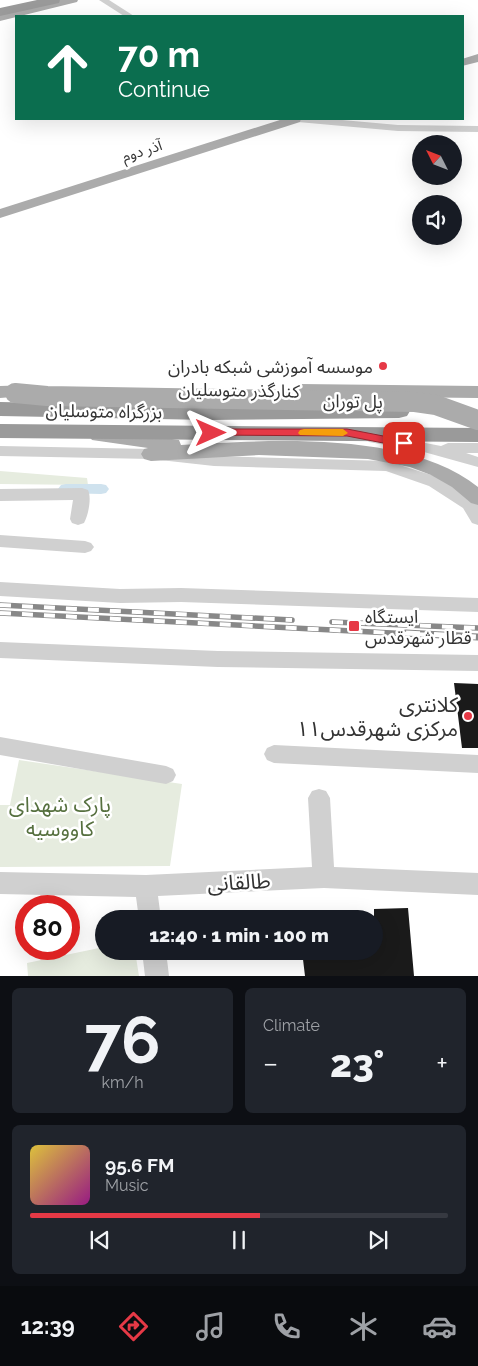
<!DOCTYPE html>
<meta charset="utf-8">
<style>
:root{--surface:#171b24;--page:#20242c;--text:#f1f3f6;--muted:#9ea1a6;--line:#363941;--accent:#e63946}
body{margin:0;font-family:Raleway,"Noto Sans Arabic",sans-serif;background:var(--page);color:var(--text);height:100vh;display:flex;flex-direction:column;font-size:19px;white-space:nowrap}
*{box-sizing:border-box;margin:0}
p{font-size:16px;color:var(--muted)}
.icon{flex:none;width:28px;height:28px;fill:none;stroke:currentColor;stroke-width:2;stroke-linecap:round;stroke-linejoin:round}
.map{position:relative;height:976px;overflow:hidden}
.drawer{display:flex;flex-direction:column;gap:12px;padding:12px;background:#0d0f14;flex:1}
.drawer>*{flex:none}
.banner{position:absolute;left:15px;top:15px;width:449px;height:105px;border-radius:0px;box-shadow:0 5px 20px #0002;background:#0b6e4f;color:#fff;overflow:hidden}
.needle{width:32px;rotate:312deg}
.tools{position:absolute;left:412px;top:135px;display:grid;gap:10px}
.tools a{display:grid;place-items:center;width:50px;height:50px;border-radius:50%;background:var(--surface);box-shadow:0 5px 20px #0002;font-size:25px}
.speed{position:absolute;left:15px;top:895px;display:flex;gap:10px;font-size:25px;font-weight:700;text-align:center}
.speed>*{display:grid;place-content:center;width:65px;height:65px;border-radius:50%;background:var(--surface);box-shadow:0 5px 20px #0002;line-height:1}
.speed .limit{border:8px solid #d22;background:#fff;color:#111}
.pin{position:absolute;display:grid;place-items:center;width:42px;height:42px;color:#fff;margin:-21px;border-radius:10px;box-shadow:0 2px 8px #0006}
.me{position:absolute;width:55px;margin:-28px;rotate:90deg;stroke-linejoin:round;filter:drop-shadow(0 0 4px #0008)}
.turn{display:flex;align-items:center;gap:18px;height:105px;padding:0 20px;font-size:22px}
.turn .icon{width:65px;height:65px;stroke-width:2.5}
.turn b{display:block;font-size:35px;line-height:42px}
.big{font-size:38px;font-weight:800;line-height:1.1}
.drawer .tile{flex:1;display:flex;flex-direction:column;justify-content:center;gap:8px;min-width:0;padding:0 18px;border-radius:8px;background:var(--page)}
.drawer .dial{align-items:center;gap:0}
.dial b{font-size:65px;line-height:1}
.song{display:flex;align-items:center;gap:15px}
.cover{width:60px;height:60px;border-radius:8px;background:linear-gradient(135deg,hsl(50 70% 55%),hsl(310 70% 35%))}
.played{height:5px;border-radius:2px;background:linear-gradient(90deg,var(--accent) 55%,var(--line) 55%)}
.keys{display:flex;justify-content:space-around;direction:ltr}
.heat{display:flex;justify-content:space-between;align-items:center;font-size:28px;direction:ltr}
.drawer .tiles{flex:1;display:grid;gap:12px;grid-template-columns:1fr 1fr}
.tile:last-child{grid-column:span 2}
.trip{position:absolute;left:95px;top:910px;width:288px;height:50px;border-radius:25px;background:var(--surface);box-shadow:0 5px 20px #0002;font-weight:800;line-height:50px;text-align:center}
.tabs{display:flex;height:80px;justify-content:space-around;align-items:center;background:#090b0e;color:var(--muted)}
.tabs .icon{width:35px;height:35px}
.tabs .current{color:var(--accent)}
.tabs b{font-size:22px;color:var(--text)}
.map>svg:first-child{display:block}
.green{fill:#e6ecdf}
.lines{fill:none;stroke-linecap:round;stroke-linejoin:round}
.canal{fill:#cfe2ee;fill-rule:evenodd}
.building{fill:#1a1a1a}
.minor{fill:#d0d0d0;fill-rule:evenodd}
.major{fill:#ababab;fill-rule:evenodd}
.highway{fill:#9a9a9a;fill-rule:evenodd}
.rail-far1-casing{stroke:#888;stroke-width:5.5}
.rail-casing{stroke:#888;stroke-width:7}
.rail-far1{stroke:#fff;stroke-width:4;stroke-dasharray:11;stroke-linecap:butt}
.rail{stroke:#fff;stroke-width:5;stroke-dasharray:14;stroke-linecap:butt}
.major-bridge{stroke:#ababab;stroke-width:20}
.route{fill:#e63946;stroke:#96252e}
.slow{fill:#f59e0b}
.poi-dot{fill:#e63946;stroke:#fff;stroke-width:2}
.labels{text-anchor:middle;dominant-baseline:central;stroke-width:5;stroke-linejoin:round;paint-order:stroke}
.far-street-label{font-size:15px;fill:#333;stroke:#fff}
.poi-label{font-size:18px;fill:#333;stroke:#fff;text-anchor:end}
.street-label{font-size:18px;fill:#333;stroke:#fff}
.near-poi-label{font-size:21px;fill:#333;stroke:#fff;text-anchor:end}
.near-park-label{font-size:21px;fill:#56703f;stroke:#fff}
.near-street-label{font-size:21px;fill:#333;stroke:#fff}
</style>
<div class="map">
<svg width="478" height="976" viewBox="0 0 478 976">
<rect width="100%" height="100%" fill="#fff"/>
<g class="green">
<path d="M 0,471 L 87,478 L 88,485 L 0,484 Z"/>
<path d="M 19,760 L 182,784 L 170,866 L 0,867 L 0,805 L 10,805 Z"/>
<path d="M 104,947 L 104,951 L 135,951 L 139,976 L 28,976 L 27,963 Z"/>
</g>
<g class="lines">
<path class="canal" d="M 66,484 L 101,484 L 106,485 L 109,489 L 106,493 L 101,494 L 61,493 L 58,489 L 61,485 Z"/>
</g>
<g class="building">
<path d="M 454,683 L 478,684 L 478,748 L 462,748 Z"/>
<path d="M 408,908 L 414,976 L 305,976 L 302,951 L 374,951 L 374,909 Z"/>
</g>
<g class="lines">
<g class="minor">
<path d="M 99,0 L 109,0 L 134,16 L 124,16 Z"/>
<path d="M 293,119 L 331,119 L 398,125 L 478,126 L 478,132 L 398,131 L 298,122 Z"/>
<path d="M 374,433 L 441,446 L 448,443 L 478,443 L 478,453 L 466,453 L 478,457 L 478,467 L 424,452 L 369,442 L 366,438 L 369,434 Z"/>
<path d="M 0,446 L 151,449 L 214,456 L 387,461 L 441,478 L 471,498 L 478,496 L 478,525 L 472,523 L 463,508 L 429,486 L 386,471 L 214,466 L 151,459 L 0,456 Z"/>
<path d="M 82,488 L 88,490 C 92,498 88,516 84,523 L 78,525 L 72,523 L 70,519 L 73,500 L 0,501 L 0,489 Z"/>
<path d="M 0,535 L 85,541 L 91,543 L 94,547 L 91,551 L 85,553 L 0,547 Z"/>
<path d="M 0,582 L 120,589 L 181,588 L 478,598 L 478,612 L 181,602 L 120,603 L 0,596 Z"/>
<path d="M 0,642 L 218,651 L 478,655 L 478,671 L 218,667 L 0,658 Z"/>
<path d="M 0,737 L 166,766 L 173,769 L 176,775 L 173,781 L 166,784 L 0,755 Z"/>
<path d="M 274,745 L 478,755 L 478,773 L 274,763 L 267,760 L 264,754 L 267,748 Z"/>
<path d="M 319,789 L 326,791 L 330,798 L 334,867 L 478,873 L 478,895 L 324,888 L 158,896 L 161,919 L 139,919 L 136,897 L 0,894 L 0,872 L 146,875 L 312,867 L 308,798 L 312,791 Z"/>
<path d="M 142,951 L 166,951 L 169,976 L 145,976 Z"/>
</g>
<g class="major">
<path d="M 60,0 L 78,0 L 77,2 L 0,21 L 0,15 Z"/>
<path d="M 478,54 L 478,62 L 462,66 L 462,59 Z"/>
<path d="M 283,119 L 301,119 L 300,122 L 0,218 L 0,209 Z"/>
<path d="M 300,384 L 478,386 L 478,398 L 300,396 L 294,394 L 291,390 L 294,386 Z"/>
<path d="M 31,385 L 37,387 L 40,391 L 37,395 L 0,398 L 0,386 Z"/>
<path d="M 99,430 L 172,439 L 179,440 L 181,445 C 268,440 407,430 478,487 L 478,505 L 471,503 L 452,487 L 431,475 L 410,467 L 368,459 L 259,455 L 151,461 L 144,459 L 141,454 L 144,449 L 148,448 L 92,440 L 89,436 L 92,432 Z"/>
</g>
<g class="highway">
<path d="M 37,0 L 60,0 L 59,3 L 0,16 L 0,8 Z"/>
<path d="M 0,402 L 209,406 L 399,404 L 407,406 L 410,411 L 407,416 L 399,418 L 209,420 L 0,416 Z"/>
<path d="M 0,424 L 478,428 L 478,442 L 0,438 Z"/>
</g>
<defs>
<g id="rail-far1">
<path d="M 0,605 L 292,620"/>
<path d="M 0,613 L 431,635"/>
<path d="M 332,622 L 478,628"/>
</g>
<path id="rail" d="M 406,633 L 478,637"/>
</defs>
<use href="#rail-far1" class="rail-far1-casing"/>
<use href="#rail" class="rail-casing"/>
<use href="#rail-far1" class="rail-far1"/>
<use href="#rail" class="rail"/>
<path class="major-bridge" d="M 15,393 L 47,396 L 415,402 L 436,405 L 478,420"/>
</g>
<path class="route" d="M 211,429 L 347,429 L 404,440 L 410,443 L 404,447 L 347,436 L 207,435 L 205,433 L 207,430 Z"/>
<path class="slow" d="M 304,429 L 343,429 L 348,433 L 343,436 L 300,435 L 298,433 L 300,430 Z"/>
<g class="poi-dot">
<circle cx="383" cy="366" r="5"/>
<rect x="348" y="620" width="12" height="12" rx="2.5"/>
<circle cx="468" cy="716" r="5"/>
</g>
<g class="labels">
<g class="far-street-label">
<text transform="translate(142 151) rotate(-18)">آذر دوم</text>
</g>
<g class="poi-label">
<text x="373" y="366">موسسه آموزشی شبکه بادران</text>
<text x="365" y="616" text-anchor="start">ایستگاه<tspan x="365" dy="21">قطار شهرقدس</tspan></text>
</g>
<g class="street-label">
<text transform="translate(239 390) rotate(1)">کنارگذر متوسلیان</text>
<text transform="translate(353 401) rotate(1)">پل توران</text>
<text transform="translate(104 411) rotate(1)">بزرگراه متوسلیان</text>
</g>
<g class="near-poi-label">
<text x="458" y="704">کلانتری<tspan x="458" dy="24">۱۱مرکزی شهرقدس</tspan></text>
</g>
<g class="near-park-label">
<text x="60" y="804">پارک شهدای<tspan x="60" dy="24">کاووسیه</tspan></text>
</g>
<g class="near-street-label">
<text transform="translate(239 882) rotate(-3)">طالقانی</text>
</g>
</g>
</svg>
<div class="tools">
<a><svg class="needle" viewBox="-14 -14 28 28"><path d="M0-13l5 13h-10z" fill="#e53935"/><path d="M0 13l5-13h-10z" fill="#9ea1a6"/></svg></a>
<a><svg class="icon" aria-label="sound" viewBox="0 0 24 24"><path d="M4 9h4l5-4v14l-5-4H4zM17 9q2 3 0 6"/></svg></a>
</div>
<div class="speed"><div class="limit">80</div></div>
<div class="pin" style="left:404px;top:443px;background:#d93025"><svg class="icon" aria-label="arrive" viewBox="0 0 24 24"><path d="M6 21V4h12l-3 4 3 4H6"/></svg></div>
<svg class="me" style="left:211px;top:433px" viewBox="-20 -20 40 40"><path d="M0-17L14 15 0 8-14 15z" fill="#e63946" stroke="#fff" stroke-width="4"/></svg>
<div class="trip">12:40 · 1 min · 100 m</div>
<div class="banner">
<div class="turn"><svg class="icon" aria-label="ahead" viewBox="0 0 24 24"><path d="M12 20V5M6 11l6-6 6 6"/></svg><div><b>70 m</b>Continue</div></div>
</div>
</div>
<section class="drawer">
<div class="tiles">
<div class="tile dial"><b>76</b><p>km/h</p></div>
<div class="tile"><p>Climate</p>
<div class="heat"><a>−</a><b class="big">23°</b><a>+</a></div>
</div>
<div class="tile">
<div class="song"><i class="cover"></i><div><b>95.6 FM</b><p>Music</p></div></div>
<div class="played"></div>
<div class="keys"><svg class="icon" aria-label="previous" viewBox="0 0 24 24"><path d="M18 5L8 12l10 7zM5 5v14"/></svg><svg class="icon" aria-label="pause" viewBox="0 0 24 24"><path d="M8 5v14M16 5v14"/></svg><svg class="icon" aria-label="next" viewBox="0 0 24 24"><path d="M6 5l10 7-10 7zM19 5v14"/></svg></div>
</div>
</div>
</section>
<nav class="tabs">
<b>12:39</b>
<svg class="icon current" aria-label="directions" viewBox="0 0 24 24"><path d="M12 3l9 9-9 9-9-9zM9 14v-3h6M13 9l2 2-2 2"/></svg>
<svg class="icon" aria-label="music" viewBox="0 0 24 24"><path d="M9 18V5l10-2v13"/><circle cx="6" cy="18" r="3"/><circle cx="16" cy="16" r="3"/></svg>
<svg class="icon" aria-label="phone" viewBox="0 0 24 24"><path d="M5 4h4l2 5-3 2q2 4 5 5l2-3 5 2v4C11 20 4 13 5 4z"/></svg>
<svg class="icon" aria-label="climate" viewBox="0 0 24 24"><path d="M12 3v18M4 7l16 10M4 17L20 7"/></svg>
<svg class="icon" aria-label="car" viewBox="0 0 24 24"><path d="M5 17H2v-5l4-1 3-4h7l3 4 3 1v5h-3M9 17h6M6 11h13"/><circle cx="7" cy="17" r="2"/><circle cx="17" cy="17" r="2"/></svg>
</nav>
